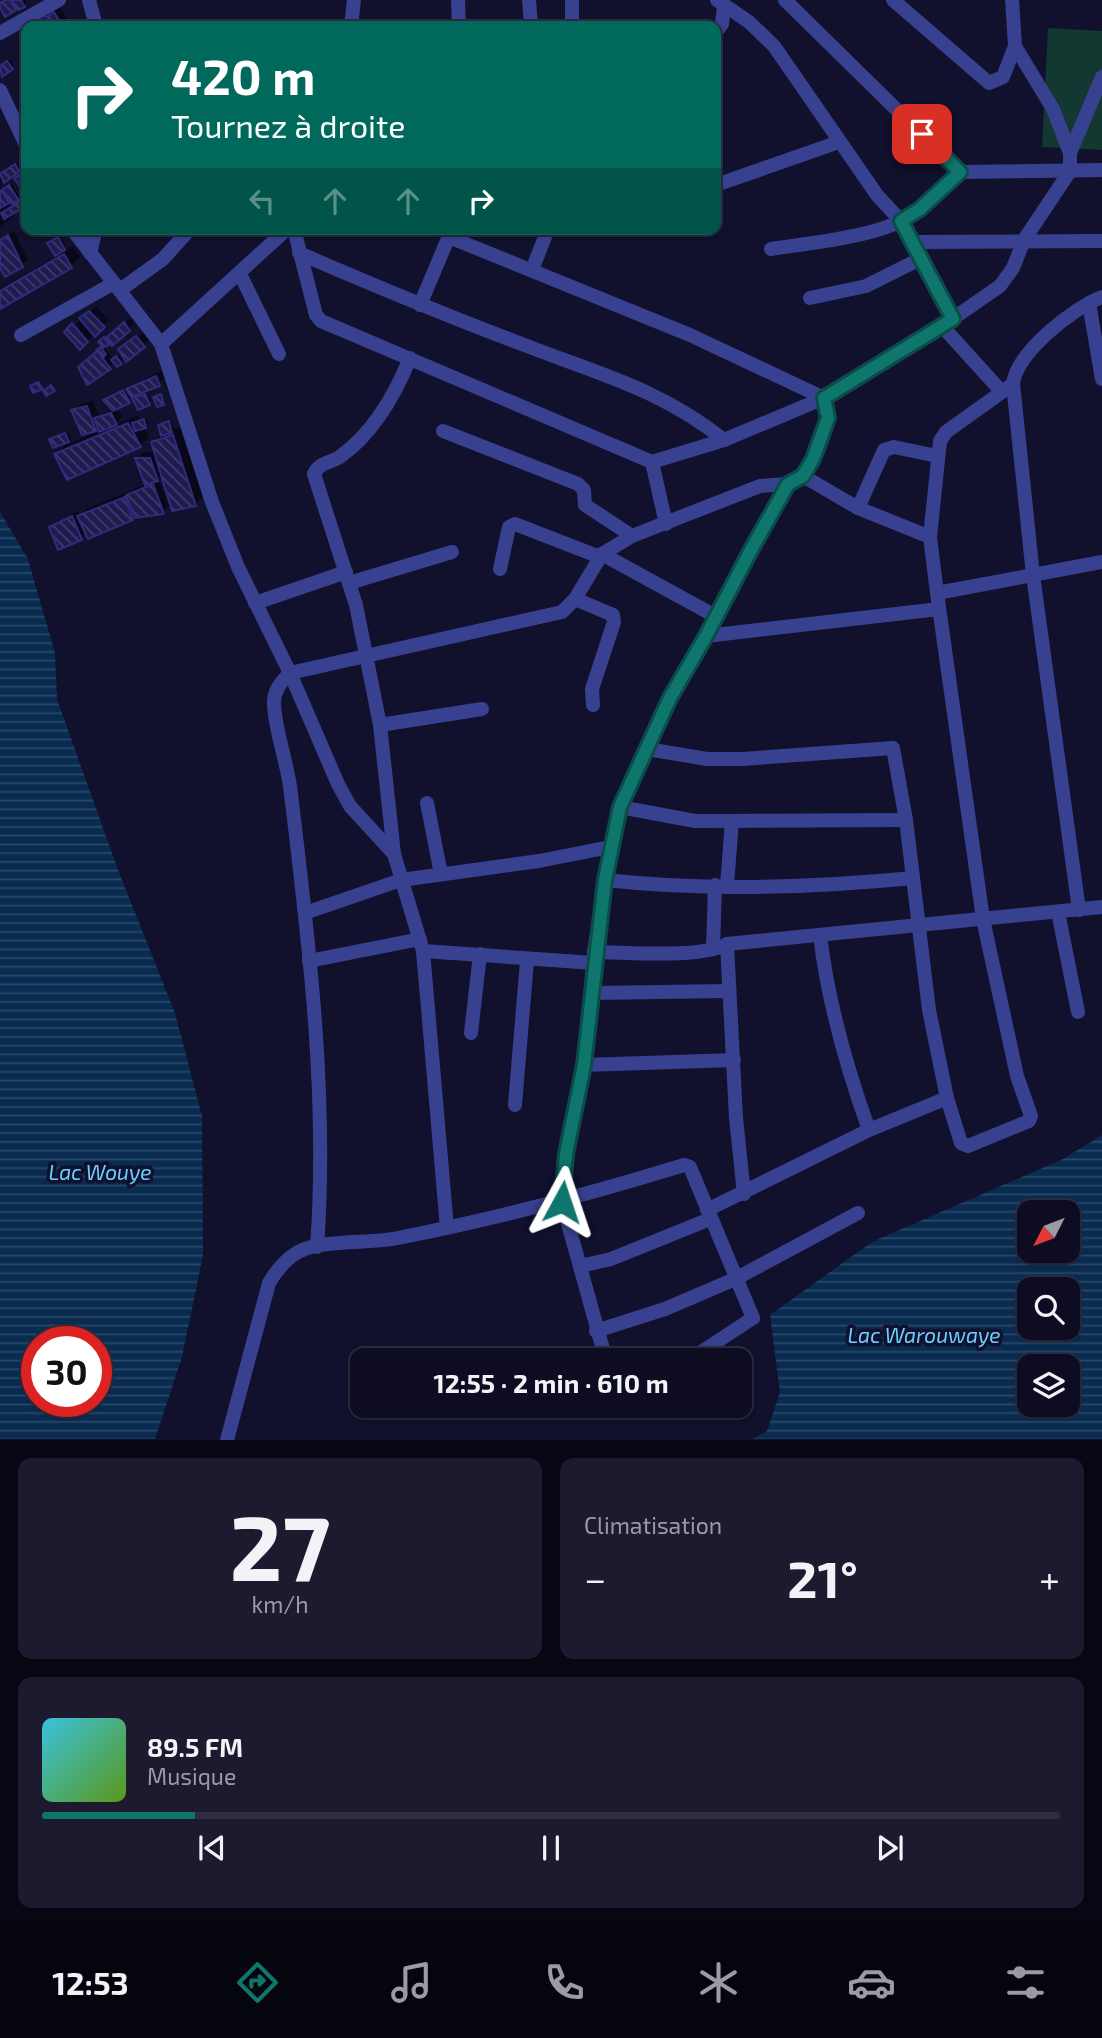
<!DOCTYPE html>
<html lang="fr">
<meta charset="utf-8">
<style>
:root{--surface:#0d0c22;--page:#1b1a2f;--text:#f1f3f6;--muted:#9a9ba5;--line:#2d2c40;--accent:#0f766e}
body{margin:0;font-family:"Exo 2",sans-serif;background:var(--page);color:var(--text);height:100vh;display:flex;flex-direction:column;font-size:26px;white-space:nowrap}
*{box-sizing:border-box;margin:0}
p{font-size:23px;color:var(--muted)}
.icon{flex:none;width:38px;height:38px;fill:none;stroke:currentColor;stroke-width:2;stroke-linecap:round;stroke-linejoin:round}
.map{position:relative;height:1440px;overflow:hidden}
.side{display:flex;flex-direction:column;gap:18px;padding:18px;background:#070713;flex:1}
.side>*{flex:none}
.banner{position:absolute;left:21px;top:21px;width:700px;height:214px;border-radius:14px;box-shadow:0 2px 5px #0004,0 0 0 2px var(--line);background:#00695c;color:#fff;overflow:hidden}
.needle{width:46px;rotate:228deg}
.controls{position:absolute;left:1017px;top:1200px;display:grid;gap:14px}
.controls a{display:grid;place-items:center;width:63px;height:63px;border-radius:14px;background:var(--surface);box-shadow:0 2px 5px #0004,0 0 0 2px var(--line);font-size:35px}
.speed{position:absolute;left:21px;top:1326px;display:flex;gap:14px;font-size:35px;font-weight:700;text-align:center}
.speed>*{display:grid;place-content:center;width:91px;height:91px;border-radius:50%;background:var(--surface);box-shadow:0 2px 5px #0004,0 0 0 2px var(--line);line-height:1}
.speed .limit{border:10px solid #d22;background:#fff;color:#111}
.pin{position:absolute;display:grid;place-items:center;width:60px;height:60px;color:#fff;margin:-30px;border-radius:14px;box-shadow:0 4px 10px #0006}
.me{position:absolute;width:77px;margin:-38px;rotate:5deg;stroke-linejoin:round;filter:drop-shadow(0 0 5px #0008)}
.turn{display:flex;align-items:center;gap:24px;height:147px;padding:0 35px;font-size:32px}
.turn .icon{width:91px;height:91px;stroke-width:2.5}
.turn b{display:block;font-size:49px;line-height:60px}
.lanes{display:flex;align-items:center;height:66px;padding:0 35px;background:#0003;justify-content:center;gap:35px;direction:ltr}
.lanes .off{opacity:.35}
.big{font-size:52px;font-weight:700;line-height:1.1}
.side .tile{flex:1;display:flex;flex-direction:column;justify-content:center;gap:10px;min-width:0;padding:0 24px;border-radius:14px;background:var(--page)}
.side .dial{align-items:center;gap:0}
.dial b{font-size:91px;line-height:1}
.song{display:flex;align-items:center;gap:21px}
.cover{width:84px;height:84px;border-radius:10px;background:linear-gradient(135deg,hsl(190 70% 55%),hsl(90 70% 35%))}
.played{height:7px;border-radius:4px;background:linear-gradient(90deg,var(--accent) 15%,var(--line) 15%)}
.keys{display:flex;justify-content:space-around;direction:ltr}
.heat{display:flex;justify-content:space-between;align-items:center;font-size:38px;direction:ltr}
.side .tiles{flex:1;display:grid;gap:18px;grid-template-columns:1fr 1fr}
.tile:last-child{grid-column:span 2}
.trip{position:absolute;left:350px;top:1348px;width:402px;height:70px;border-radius:14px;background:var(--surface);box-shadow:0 2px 5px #0004,0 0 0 2px var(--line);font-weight:700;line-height:70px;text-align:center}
.tab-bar{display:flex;height:112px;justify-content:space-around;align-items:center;background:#05050e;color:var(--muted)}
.tab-bar .icon{width:49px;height:49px}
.tab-bar .on{color:var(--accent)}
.tab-bar b{font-size:32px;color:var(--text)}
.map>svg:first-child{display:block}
.pitch{fill:#123831}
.water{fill:url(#water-rules);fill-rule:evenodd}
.shadow{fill:#0007;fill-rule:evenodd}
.building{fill:url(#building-back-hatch);stroke:#302b7d;stroke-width:2}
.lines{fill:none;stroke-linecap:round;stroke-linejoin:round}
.minor{stroke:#38418f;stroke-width:14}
.route-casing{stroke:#0a4d48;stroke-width:18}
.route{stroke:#0f766e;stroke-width:12}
.labels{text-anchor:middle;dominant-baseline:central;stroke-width:7;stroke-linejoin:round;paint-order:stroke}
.water-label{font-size:21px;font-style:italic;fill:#6acfff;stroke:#11102d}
</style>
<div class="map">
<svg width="1102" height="1440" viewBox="0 0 1102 1440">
<defs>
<pattern id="water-rules" width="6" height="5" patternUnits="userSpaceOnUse" patternTransform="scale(1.75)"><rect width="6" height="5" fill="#082b4f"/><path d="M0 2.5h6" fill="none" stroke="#2b4969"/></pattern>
<pattern id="building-back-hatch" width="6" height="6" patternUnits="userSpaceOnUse" patternTransform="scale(1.75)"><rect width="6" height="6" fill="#1e1b50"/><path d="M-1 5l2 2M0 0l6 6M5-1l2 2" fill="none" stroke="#3e3c6a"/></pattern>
</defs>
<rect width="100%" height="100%" fill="#11102d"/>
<path class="pitch" d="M 1048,28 L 1102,31 L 1102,150 L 1042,147 Z"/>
<g class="water">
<path d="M 0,512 L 28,559 L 55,653 L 57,699 L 118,870 L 175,1013 L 202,1116 L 203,1255 L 182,1357 L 155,1439 L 0,1439 ZM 37,1342 L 96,1342 L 96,1402 L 37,1402 Z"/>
<path d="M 1102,1135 L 1102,1439 L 753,1439 L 767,1431 L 780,1392 L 770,1315 L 872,1242 L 1063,1159 ZM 1029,1213 L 1068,1213 L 1068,1251 L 1029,1251 ZM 1029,1290 L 1068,1290 L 1068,1328 L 1029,1328 ZM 1029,1367 L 1068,1367 L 1068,1405 L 1029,1405 Z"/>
</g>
<g class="shadow">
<path d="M 6,0 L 25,0 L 26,3 L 15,9 L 0,5 Z"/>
<path d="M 50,8 L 52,12 L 61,8 L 71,26 L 37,26 L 33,20 Z"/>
<path d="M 10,60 L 14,65 L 3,75 L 0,68 Z"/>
<path d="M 18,164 L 21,169 L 0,184 L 0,173 Z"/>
<path d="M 12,184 L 20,197 L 7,203 L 10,208 L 26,198 L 26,204 L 12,212 L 14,215 L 0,227 L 0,191 Z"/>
<path d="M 14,231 L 28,260 L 6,275 L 0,264 L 0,238 Z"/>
<path d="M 61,236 L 66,246 L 61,253 L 73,246 L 80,257 L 71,266 L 0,307 L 0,289 L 57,256 L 50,243 Z"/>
<path d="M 96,306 L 109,320 L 80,348 L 67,332 Z"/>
<path d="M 131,318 L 134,324 L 103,346 L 114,360 L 119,355 L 123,360 L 117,365 L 115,362 L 88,382 L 99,350 L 103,346 L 102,340 Z"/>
<path d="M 143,332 L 149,340 L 143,346 L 126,344 Z"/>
<path d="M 162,371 L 165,379 L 146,390 L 151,401 L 149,404 L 139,408 L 133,397 L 117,408 L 122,417 L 114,425 L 138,415 L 140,420 L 147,418 L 148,424 L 144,427 L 149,437 L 140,446 L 56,454 L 65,445 L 102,430 L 99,426 L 95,429 L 74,411 L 79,405 L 93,401 L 99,416 L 113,409 L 106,400 L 111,394 Z"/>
<path d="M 171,420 L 174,429 L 182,427 L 204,495 L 195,504 L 171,504 L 163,512 L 135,516 L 86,532 L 81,538 L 51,527 L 78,511 L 80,516 L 88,508 L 147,484 L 137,458 L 143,453 L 156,452 L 153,443 L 162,433 L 160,425 ZM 162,474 L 171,503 L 168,504 L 158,478 Z"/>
<path d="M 67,432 L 71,438 L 68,440 L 51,440 Z"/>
</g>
<g class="building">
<path d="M 5,0 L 10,0 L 16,10 L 5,17 L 0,8 L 0,3 Z"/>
<path d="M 11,0 L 21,0 L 25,7 L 18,10 Z"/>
<path d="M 54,12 L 62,26 L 35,26 L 31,20 L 43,13 L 46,17 Z"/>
<path d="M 7,61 L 13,69 L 2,77 L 0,66 Z"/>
<path d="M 15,164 L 19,172 L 4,183 L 0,174 Z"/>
<path d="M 24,172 L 26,175 L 26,196 L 14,178 Z"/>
<path d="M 9,185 L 19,201 L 12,204 L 2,190 Z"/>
<path d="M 2,190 L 9,203 L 0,208 L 0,191 Z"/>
<path d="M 26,198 L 26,206 L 4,219 L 1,213 Z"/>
<path d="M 8,235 L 23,267 L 5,277 L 0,268 L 0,240 Z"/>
<path d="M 58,237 L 65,250 L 55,256 L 47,243 Z"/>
<path d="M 64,254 L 72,268 L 0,309 L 0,291 Z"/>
<path d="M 89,311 L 105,327 L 95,337 L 79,318 Z"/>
<path d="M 124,322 L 130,331 L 112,346 L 106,338 Z"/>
<path d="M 72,323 L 88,342 L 80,350 L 64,332 Z"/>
<path d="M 136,336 L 145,347 L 126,362 L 118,349 Z"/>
<path d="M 104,337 L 109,345 L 103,348 L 98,342 Z"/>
<path d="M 100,347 L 106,354 L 103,358 L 96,350 Z"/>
<path d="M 97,351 L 111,369 L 87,385 L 78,367 Z"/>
<path d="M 116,356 L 122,364 L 117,367 L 111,360 Z"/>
<path d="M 156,376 L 160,386 L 131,397 L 126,389 Z"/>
<path d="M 38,382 L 43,389 L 33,393 L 30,386 Z"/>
<path d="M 51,385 L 55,391 L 46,396 L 43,391 Z"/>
<path d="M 123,390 L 130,403 L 113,411 L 103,400 Z"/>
<path d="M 145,394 L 150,405 L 138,410 L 132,398 Z"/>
<path d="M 161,394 L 164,405 L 157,407 L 153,397 Z"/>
<path d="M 87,406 L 96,431 L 82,435 L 71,410 Z"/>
<path d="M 111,413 L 117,425 L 99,432 L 94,418 Z"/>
<path d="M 144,419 L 146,428 L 135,431 L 132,423 Z"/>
<path d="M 169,421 L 172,433 L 161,436 L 158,425 Z"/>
<path d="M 128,423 L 141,447 L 67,480 L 54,454 Z"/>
<path d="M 65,433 L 69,442 L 53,448 L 49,439 Z"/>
<path d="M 173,435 L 196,506 L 172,511 L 151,442 Z"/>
<path d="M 135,458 L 150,458 L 158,481 L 145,485 Z"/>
<path d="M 153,484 L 164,514 L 135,518 L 126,495 Z"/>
<path d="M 125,497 L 133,520 L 88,539 L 77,516 Z"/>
<path d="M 72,516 L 82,540 L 58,550 L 49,527 Z"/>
</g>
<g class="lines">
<g class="minor">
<path d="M 89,0 L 96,26"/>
<path d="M 458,0 L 459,26"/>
<path d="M 529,0 L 531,26"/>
<path d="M 572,0 L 572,26"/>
<path d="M 717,0 L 749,22 L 774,46 L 877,195 L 901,221 L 953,319"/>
<path d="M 785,0 L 960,172"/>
<path d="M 893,0 L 989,83 L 1003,77 L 1015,46 L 1012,0"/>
<path d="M 351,26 L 354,0"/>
<path d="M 716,32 L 722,24 L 724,6"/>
<path d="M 0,33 L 59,0"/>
<path d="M 0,90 L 26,145"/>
<path d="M 1070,153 L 1102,77"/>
<path d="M 716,185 L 839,142"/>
<path d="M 72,229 L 161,344 L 212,502 L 238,567 L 290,673 L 338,784 L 350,806 L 394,854 L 423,951 L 447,1228"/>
<path d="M 294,229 L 316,315 L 321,321 L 652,462 L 724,440 L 824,398 L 942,326 L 1000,286 L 1013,268 L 1024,240 L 1070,171 L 1070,153 L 1053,109 L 1015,46"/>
<path d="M 449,237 L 690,335 L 824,398 C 831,430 817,468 788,484 L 670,698 L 620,807 L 610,847 L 594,952 L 584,1065 L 566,1154 L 562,1202 L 606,1360"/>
<path d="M 913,242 L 1102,241"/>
<path d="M 771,249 C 810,243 874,237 907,218 C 927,206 944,187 960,172 L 1102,170"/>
<path d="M 90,253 L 96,229"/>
<path d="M 299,253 C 375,286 450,317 527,346 C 599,374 662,390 724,440"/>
<path d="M 532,270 L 548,229"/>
<path d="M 240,274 L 279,354"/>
<path d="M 120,290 L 163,259 L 190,229"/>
<path d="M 810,298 L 866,286 L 920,259"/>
<path d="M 1089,303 L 1102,379"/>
<path d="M 420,305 L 452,229"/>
<path d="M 942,326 L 1001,391"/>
<path d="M 21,335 L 114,283"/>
<path d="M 161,344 L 287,229"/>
<path d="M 443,431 L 578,484 L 584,490 L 585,505 L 632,536"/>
<path d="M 652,462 L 666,524"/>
<path d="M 803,476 L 858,508 L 930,537"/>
<path d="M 858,508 L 884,450 L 894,447 L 937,456"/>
<path d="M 602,554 L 717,617"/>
<path d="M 500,569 L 509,527 L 515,524 L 600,557"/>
<path d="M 349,583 L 452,552"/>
<path d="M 937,593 L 1102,562"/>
<path d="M 575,599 L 613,615 L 614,622 L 592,689 L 593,705"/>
<path d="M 255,603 L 346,572"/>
<path d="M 706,636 L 939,609"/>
<path d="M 380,725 L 482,709"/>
<path d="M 647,749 L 707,759 L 742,759 L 893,748 L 906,820 L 929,1010 L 947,1098 L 961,1143 L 968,1146 L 1029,1121 L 1031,1116 L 1017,1076 L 983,919 L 937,593 L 930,537 L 940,441 L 946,432 L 1013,384"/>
<path d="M 427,803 L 441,874"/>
<path d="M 620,807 L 695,821 L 906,820"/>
<path d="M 394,854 L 380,725 L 356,605 L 314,474 C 319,462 332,463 341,456 C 374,432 395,395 410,358"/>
<path d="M 605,880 C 706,891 811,888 913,878"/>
<path d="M 727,885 L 732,821"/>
<path d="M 1079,910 L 1033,575 L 1013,384 C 1017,352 1073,308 1102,297"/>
<path d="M 1058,912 L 1078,1012"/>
<path d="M 305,913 L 401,880 L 539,861 L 610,847"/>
<path d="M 820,935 C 828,1003 846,1066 869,1130"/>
<path d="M 727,944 L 736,1118 L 744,1194"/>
<path d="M 713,949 L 715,885"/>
<path d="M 423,951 L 594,963"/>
<path d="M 594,952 C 627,952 701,959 727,944 L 1102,907"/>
<path d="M 309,961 L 420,939"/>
<path d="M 591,993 L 729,991"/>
<path d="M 471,1033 L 480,954"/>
<path d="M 584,1065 L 734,1060"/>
<path d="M 515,1105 L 527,961"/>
<path d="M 707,1210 L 869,1130 L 947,1098"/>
<path d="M 317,1247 C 328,1096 309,944 291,794 C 288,764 276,735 274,705 C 273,691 281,682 290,673 L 562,612 L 575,599 L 602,554 L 632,536 L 760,486 L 788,484"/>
<path d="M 580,1266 L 611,1259 L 710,1219"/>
<path d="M 596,1331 L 665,1309 L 735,1279 L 858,1213"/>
<path d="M 227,1440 L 269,1283 C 276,1271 286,1259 298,1252 C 322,1239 370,1244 398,1238 C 495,1219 590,1194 684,1165 L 690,1167 L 753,1318 L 689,1360"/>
</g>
</g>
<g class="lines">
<defs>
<path id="route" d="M 562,1202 L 566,1154 L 584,1065 L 605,880 L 620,807 L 670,698 L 706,636 L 751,550 L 788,484 L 803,476 L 813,459 L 828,418 L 824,398 L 953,319 L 901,221 L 920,209 L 960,172 L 922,134"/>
</defs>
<use href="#route" class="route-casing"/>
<use href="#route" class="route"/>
</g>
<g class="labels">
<g class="water-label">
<text x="100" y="1171">Lac Wouye</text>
<text x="924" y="1334">Lac Warouwaye</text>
</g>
</g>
</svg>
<div class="controls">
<a><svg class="needle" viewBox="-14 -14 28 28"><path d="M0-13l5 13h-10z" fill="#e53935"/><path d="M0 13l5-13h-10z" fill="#9a9ba5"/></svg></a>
<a><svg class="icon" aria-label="search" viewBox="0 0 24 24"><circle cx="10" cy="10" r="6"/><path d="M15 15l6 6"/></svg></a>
<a><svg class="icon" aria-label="layers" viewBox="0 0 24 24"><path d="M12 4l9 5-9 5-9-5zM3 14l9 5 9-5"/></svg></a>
</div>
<div class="speed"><div class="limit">30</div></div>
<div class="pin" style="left:922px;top:134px;background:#d93025"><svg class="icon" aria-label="arrive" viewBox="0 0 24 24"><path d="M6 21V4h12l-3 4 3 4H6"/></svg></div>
<svg class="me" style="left:562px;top:1202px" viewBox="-20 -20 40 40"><path d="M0-17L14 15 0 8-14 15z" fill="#0f766e" stroke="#fff" stroke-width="4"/></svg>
<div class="trip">12:55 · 2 min · 610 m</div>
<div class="banner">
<div class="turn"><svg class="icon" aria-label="right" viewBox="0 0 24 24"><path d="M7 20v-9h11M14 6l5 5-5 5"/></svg><div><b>420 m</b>Tournez à droite</div></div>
<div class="lanes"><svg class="icon off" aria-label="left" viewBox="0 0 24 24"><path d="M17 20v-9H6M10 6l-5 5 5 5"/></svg><svg class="icon off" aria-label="ahead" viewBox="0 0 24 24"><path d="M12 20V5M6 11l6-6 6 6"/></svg><svg class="icon off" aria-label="ahead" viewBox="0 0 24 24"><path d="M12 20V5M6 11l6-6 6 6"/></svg><svg class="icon" aria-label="right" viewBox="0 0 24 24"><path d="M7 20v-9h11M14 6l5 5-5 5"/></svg></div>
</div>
</div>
<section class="side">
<div class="tiles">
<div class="tile dial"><b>27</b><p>km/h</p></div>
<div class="tile"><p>Climatisation</p>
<div class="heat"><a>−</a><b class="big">21°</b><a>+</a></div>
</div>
<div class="tile">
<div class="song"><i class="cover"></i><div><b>89.5 FM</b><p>Musique</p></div></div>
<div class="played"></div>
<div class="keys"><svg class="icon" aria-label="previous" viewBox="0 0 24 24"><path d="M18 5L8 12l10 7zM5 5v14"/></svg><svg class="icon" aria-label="pause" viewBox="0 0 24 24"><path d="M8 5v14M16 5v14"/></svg><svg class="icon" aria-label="next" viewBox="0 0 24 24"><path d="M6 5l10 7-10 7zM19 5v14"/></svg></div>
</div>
</div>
</section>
<nav class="tab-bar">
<b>12:53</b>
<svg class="icon on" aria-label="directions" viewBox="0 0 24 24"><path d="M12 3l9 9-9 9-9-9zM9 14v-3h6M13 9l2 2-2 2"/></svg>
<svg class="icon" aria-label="music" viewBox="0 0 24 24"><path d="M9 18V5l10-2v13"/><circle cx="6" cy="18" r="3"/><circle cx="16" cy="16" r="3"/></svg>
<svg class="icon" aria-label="phone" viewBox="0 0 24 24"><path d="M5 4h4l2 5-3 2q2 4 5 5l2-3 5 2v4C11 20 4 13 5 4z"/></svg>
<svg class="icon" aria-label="climate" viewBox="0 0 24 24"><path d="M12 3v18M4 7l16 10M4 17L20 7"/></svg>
<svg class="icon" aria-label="car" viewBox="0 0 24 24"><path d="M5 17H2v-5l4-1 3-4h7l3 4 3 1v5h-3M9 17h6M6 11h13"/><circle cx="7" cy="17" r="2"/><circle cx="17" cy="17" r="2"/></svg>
<svg class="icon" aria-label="filters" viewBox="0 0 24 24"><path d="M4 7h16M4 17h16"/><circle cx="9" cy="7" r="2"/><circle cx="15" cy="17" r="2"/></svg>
</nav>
